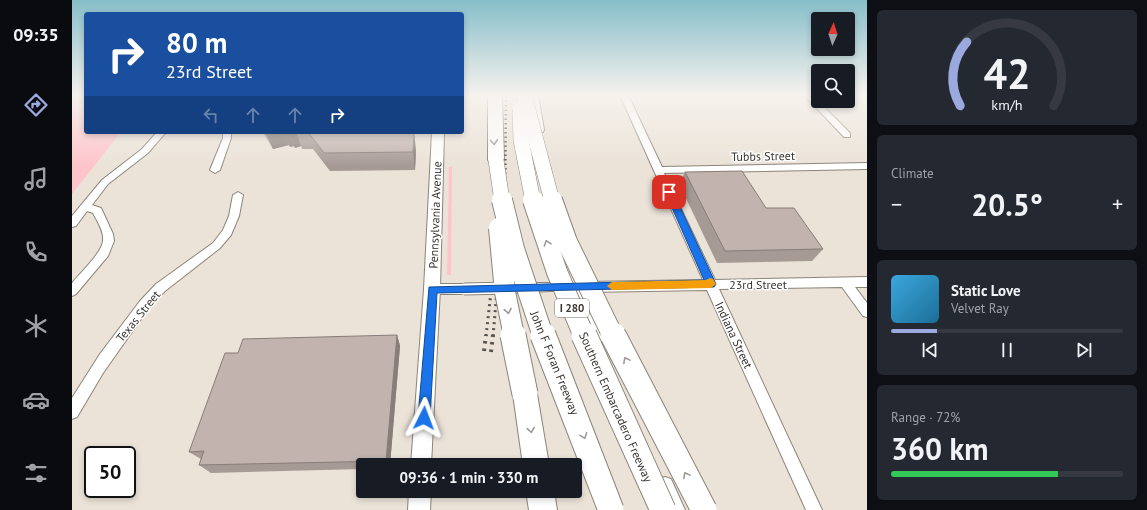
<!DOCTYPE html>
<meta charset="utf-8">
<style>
:root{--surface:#171b24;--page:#242831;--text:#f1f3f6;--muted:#9ea1a6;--line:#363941;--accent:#9ba9de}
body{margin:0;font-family:"PT Sans",sans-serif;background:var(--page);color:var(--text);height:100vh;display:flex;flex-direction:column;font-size:15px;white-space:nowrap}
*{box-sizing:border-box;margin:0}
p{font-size:13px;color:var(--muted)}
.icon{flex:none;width:22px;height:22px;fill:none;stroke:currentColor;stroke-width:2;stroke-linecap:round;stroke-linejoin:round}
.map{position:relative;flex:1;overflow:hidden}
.side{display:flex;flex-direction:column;gap:10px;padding:10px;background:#0d0f14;width:280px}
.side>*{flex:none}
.banner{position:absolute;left:12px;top:12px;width:380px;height:122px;border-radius:4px;box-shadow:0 2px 6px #0003;background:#1a4fa0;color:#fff;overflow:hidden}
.needle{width:26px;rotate:3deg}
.buttons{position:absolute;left:739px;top:12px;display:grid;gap:8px}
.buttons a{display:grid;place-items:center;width:44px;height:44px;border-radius:4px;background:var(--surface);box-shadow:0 2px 6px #0003;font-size:20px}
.speed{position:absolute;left:12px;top:446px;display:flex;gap:8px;font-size:20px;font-weight:700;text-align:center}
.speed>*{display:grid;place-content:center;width:52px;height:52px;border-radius:50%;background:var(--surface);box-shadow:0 2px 6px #0003;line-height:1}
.speed .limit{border:2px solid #111;border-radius:6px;background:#fff;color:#111}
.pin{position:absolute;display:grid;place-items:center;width:34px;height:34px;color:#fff;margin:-17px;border-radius:8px;box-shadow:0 2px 6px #0006}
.me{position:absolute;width:44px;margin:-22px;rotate:3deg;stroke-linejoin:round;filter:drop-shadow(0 0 3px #0008)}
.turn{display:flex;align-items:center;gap:14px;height:84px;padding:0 16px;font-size:18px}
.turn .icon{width:52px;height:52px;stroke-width:2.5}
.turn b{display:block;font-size:28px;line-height:34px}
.lanes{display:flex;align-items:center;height:38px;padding:0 16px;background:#0003;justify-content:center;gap:20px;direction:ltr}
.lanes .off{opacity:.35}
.big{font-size:30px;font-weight:600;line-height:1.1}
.side .widget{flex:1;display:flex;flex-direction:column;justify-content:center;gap:6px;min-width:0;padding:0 14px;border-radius:6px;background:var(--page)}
.side .dial{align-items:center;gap:0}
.dial svg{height:104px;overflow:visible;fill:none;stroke:var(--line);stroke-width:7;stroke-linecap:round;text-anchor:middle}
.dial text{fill:var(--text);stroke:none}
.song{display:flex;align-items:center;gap:12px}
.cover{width:48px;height:48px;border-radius:6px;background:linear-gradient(135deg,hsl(200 70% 55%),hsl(200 70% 35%))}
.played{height:4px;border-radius:2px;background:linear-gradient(90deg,var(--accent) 20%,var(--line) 20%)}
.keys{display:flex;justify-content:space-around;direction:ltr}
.heat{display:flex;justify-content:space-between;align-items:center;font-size:22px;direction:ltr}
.charge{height:6px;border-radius:3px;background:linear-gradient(90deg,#34c759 72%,var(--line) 0)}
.trip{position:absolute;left:284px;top:458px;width:226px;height:40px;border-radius:4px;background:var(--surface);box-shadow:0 2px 6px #0003;font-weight:600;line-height:40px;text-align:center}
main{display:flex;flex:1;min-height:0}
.tabs{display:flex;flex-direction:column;width:72px;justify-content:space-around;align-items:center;background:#090b0e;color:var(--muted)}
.tabs .icon{width:28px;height:28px}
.tabs .on{color:var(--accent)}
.tabs b{font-size:18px;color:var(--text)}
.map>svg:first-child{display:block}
.green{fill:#fec4cb}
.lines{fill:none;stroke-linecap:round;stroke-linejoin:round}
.minor-casing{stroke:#8b8479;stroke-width:2}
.secondary-casing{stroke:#8b8479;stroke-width:2}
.motorway-casing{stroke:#8b8479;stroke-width:2}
.minor{fill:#fff;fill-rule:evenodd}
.secondary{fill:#fff;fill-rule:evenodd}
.motorway{fill:#fff;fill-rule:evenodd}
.rail-far2{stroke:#58544f;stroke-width:2.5;stroke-dasharray:1.5 3;stroke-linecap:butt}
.rail-far1{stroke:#58544f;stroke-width:3;stroke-dasharray:2 4;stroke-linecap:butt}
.rail{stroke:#58544f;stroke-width:4;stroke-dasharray:2.5 5;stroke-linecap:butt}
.minor-bridge-casing{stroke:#8b8479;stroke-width:13;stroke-linecap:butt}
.motorway-bridge-far2-casing{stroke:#8b8479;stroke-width:16;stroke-linecap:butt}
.motorway-bridge-far1-casing{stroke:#8b8479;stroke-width:22;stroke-linecap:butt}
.motorway-bridge-casing{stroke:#8b8479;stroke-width:27;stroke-linecap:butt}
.minor-bridge{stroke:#fff;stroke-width:11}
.motorway-bridge-far2{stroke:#fff;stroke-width:15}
.motorway-bridge-far1{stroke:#fff;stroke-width:20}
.motorway-bridge{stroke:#fff;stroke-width:25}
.wall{fill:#a69a95}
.shaded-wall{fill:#877d79}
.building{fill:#c1b3ad;stroke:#877d79}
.oneway{stroke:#9b9a98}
.route{fill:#1a73e8;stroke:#114b97}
.slow{fill:#f59e0b}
.labels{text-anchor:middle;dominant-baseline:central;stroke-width:3;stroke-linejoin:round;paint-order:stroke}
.shield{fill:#fff;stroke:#73716e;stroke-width:1}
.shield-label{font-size:11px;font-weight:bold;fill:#373430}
.street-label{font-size:12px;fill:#373430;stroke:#fff}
</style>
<main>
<nav class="tabs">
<b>09:35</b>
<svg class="icon on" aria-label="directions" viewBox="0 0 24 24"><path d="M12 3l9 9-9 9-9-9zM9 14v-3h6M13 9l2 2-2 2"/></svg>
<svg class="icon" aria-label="music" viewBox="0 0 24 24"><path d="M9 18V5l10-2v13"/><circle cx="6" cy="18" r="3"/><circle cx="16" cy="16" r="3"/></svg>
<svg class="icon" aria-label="phone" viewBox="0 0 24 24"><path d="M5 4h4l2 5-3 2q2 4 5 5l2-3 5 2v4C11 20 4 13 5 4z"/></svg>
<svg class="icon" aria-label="climate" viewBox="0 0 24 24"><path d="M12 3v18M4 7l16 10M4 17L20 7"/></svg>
<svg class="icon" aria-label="car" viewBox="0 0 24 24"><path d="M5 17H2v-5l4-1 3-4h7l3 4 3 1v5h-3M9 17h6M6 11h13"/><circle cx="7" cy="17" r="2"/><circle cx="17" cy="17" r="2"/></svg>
<svg class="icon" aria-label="filters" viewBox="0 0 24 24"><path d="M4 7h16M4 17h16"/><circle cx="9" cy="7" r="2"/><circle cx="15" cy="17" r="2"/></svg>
</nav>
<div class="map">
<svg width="795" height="510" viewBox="0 0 795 510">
<rect width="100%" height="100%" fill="#ebe3d8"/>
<g class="green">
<path d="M 0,95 L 14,95 L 14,132 L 49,132 L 0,194 Z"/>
<path d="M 377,167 L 380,167 L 379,275 L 375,275 Z"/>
</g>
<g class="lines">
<defs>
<g id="minor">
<path d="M 458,95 L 466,95 L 472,130 L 471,132 L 465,132 L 464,130 Z"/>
<path d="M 548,95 L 556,95 L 590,167 L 795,163 L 795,169 L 592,173 L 643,280 L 795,277 L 795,287 L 783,287 L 795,303 L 795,317 L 791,316 L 770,287 L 647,289 L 750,510 L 734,510 L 635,290 L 514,292 L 510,290 L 508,287 L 510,284 L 514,282 L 631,280 Z"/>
<path d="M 732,95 L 740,95 L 778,133 L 778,137 L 772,137 Z"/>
<path d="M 85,132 L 94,132 L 76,153 L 36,184 L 20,205 L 29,208 L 41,234 L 42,241 L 36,256 L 4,294 L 0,296 L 0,283 C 8,273 31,252 31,240 C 32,231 25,221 21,213 L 15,211 L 4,226 L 0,227 L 0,216 L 30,180 L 70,149 Z"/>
<path d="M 151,132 L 159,132 L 159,138 L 148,170 L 143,173 L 138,170 L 151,138 Z"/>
<path d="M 166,192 L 171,195 L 167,216 L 159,235 L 148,248 L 93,291 L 79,305 L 31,373 L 5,417 L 0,419 L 0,398 L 28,354 L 68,301 L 84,284 L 141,243 L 151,230 L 157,216 L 161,195 Z"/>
<path d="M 494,252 L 498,253 L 500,256 L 508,287 L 532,339 L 531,343 L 526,345 L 521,343 L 498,290 L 440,293 L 436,291 L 434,288 L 436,285 L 440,283 L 495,283 L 488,256 L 490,253 Z"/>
<path d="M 360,284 L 392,284 L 396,286 L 398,289 L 396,292 L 392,294 L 360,294 L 356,292 L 354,289 L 356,286 Z"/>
<path d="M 593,477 L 599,479 L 613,510 L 597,510 L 585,485 L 587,479 Z"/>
</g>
<g id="secondary">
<path d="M 360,132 L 372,132 L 368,289 L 359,465 L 339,465 L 352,289 Z"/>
<path d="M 337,491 L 359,491 L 358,510 L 336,510 Z"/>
</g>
<g id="motorway">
<path d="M 416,95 L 430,95 L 432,160 L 430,163 L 424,165 L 418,163 L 416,160 Z"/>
<path d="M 453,382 L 461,386 L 465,394 L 477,465 L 451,465 L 441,394 L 445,386 Z"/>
<path d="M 454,491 L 482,491 L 485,510 L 457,510 Z"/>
</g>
</defs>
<use href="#minor" class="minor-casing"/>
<use href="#secondary" class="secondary-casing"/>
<use href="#motorway" class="motorway-casing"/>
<use href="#minor" class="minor"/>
<use href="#secondary" class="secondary"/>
<use href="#motorway" class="motorway"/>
<path class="rail-far2" d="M 433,201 L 434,95"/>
<g class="rail-far1">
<path d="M 414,336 L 419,292"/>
<path d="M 421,336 L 433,200"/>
</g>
<g class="rail">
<path d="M 412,351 L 414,335"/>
<path d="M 419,352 L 421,335"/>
</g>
<defs>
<path id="minor-bridge" d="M 392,289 L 437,288"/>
<g id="motorway-bridge-far2">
<path d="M 452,95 L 480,201"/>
<path d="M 448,109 L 449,140 L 461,201"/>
<path d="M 424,160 L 430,201"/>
</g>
<g id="motorway-bridge-far1">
<path d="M 430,200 L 442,249 L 471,336"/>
<path d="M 461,200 L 485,272 L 512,336"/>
<path d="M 480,200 L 495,242 L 541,336"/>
<path d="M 427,228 L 433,292 L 442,336"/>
</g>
<g id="motorway-bridge">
<path d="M 441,335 L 453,394"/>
<path d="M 471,335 L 539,510"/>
<path d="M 512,335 L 591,510"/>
<path d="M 541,335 L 632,510"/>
</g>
</defs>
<use href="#minor-bridge" class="minor-bridge-casing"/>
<use href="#motorway-bridge-far2" class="motorway-bridge-far2-casing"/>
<use href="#motorway-bridge-far1" class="motorway-bridge-far1-casing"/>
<use href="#motorway-bridge" class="motorway-bridge-casing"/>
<use href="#minor-bridge" class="minor-bridge"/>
<use href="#motorway-bridge-far2" class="motorway-bridge-far2"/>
<use href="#motorway-bridge-far1" class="motorway-bridge-far1"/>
<use href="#motorway-bridge" class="motorway-bridge"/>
</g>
<g class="wall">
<path d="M 191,132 L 271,132 L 271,133 L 344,150 L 343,170 L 258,171 L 241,149 L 230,149 L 229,146 L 223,148 L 222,146 L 218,147 L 217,145 L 201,149 Z"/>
<path d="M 613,172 L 694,208 L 751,249 L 740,261 L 645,263 L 607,184 Z"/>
<path d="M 325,335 L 328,346 L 318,465 L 291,465 L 291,469 L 139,473 L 127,465 L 129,459 L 117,452 L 166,353 Z"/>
</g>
<g class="shaded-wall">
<path d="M 194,132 L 212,132 L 217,145 L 201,149 Z"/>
<path d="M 212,132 L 217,132 L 222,146 L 218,147 Z"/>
<path d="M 217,132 L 224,132 L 229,146 L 223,148 Z"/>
<path d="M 342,132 L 344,150 L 343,170 L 341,152 Z"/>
<path d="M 325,335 L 328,346 L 318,465 L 316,465 L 314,461 Z"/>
</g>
<g class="building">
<path d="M 236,132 L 271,132 L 271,133 L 342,132 L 341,152 L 252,153 Z"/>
<path d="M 670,171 L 694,208 L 722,208 L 751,249 L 653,251 L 613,172 Z"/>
<path d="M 325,335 L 314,461 L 127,465 L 132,451 L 117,452 L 153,353 L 166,353 L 171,339 Z"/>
</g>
<defs><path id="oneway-chevron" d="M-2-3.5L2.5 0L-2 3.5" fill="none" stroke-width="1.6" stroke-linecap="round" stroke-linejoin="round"/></defs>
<g class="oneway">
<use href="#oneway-chevron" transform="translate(422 142) rotate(86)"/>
<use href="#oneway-chevron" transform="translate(475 243) rotate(-109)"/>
<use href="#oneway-chevron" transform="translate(436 311) rotate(79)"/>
<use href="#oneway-chevron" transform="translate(554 360) rotate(-118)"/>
<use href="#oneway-chevron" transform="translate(459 430) rotate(81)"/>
<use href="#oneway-chevron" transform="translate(512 436) rotate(69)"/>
<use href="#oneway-chevron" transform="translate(614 475) rotate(-118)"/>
</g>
<linearGradient id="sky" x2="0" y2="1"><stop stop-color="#87beca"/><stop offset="0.57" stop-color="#f6f2ed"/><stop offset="1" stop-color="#f6f2ed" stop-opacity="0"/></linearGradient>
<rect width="795" height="166" fill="url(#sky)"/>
<path class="route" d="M 595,190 L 600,190 L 601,192 L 644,284 L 642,287 L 365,293 L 358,418 L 357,423 L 352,424 L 348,423 L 346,418 L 357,287 L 632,280 L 593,192 Z"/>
<path class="slow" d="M 638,278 L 641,279 L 644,284 L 639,288 L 540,290 L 535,286 L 540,282 L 634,280 Z"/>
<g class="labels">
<rect class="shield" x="483" y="299" width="34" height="18" rx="3"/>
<g class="shield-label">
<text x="500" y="308">I 280</text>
</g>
<g class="street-label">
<text transform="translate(691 156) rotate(-1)">Tubbs Street</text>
<text transform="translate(363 215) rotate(-88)">Pennsylvania Avenue</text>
<text x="686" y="284">23rd Street</text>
<text transform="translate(66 316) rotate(-51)">Texas Street</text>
<text transform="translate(662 335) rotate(65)">Indiana Street</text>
<text transform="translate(483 363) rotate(68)">John F Foran Freeway</text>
<text transform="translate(544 407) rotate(66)">Southern Embarcadero Freeway</text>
</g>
</g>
</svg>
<div class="buttons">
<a><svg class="needle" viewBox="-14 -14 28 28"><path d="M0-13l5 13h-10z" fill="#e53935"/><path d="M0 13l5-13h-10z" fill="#9ea1a6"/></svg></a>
<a><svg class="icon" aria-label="search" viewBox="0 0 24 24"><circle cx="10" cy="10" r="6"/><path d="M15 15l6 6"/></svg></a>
</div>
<div class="speed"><div class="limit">50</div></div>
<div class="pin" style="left:597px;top:192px;background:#d93025"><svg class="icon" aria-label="arrive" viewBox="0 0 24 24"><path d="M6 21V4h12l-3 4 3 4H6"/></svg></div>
<svg class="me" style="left:352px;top:418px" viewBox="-20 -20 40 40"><path d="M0-17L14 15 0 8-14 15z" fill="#1a73e8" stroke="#fff" stroke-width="4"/></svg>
<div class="trip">09:36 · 1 min · 330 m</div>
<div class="banner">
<div class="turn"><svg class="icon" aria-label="right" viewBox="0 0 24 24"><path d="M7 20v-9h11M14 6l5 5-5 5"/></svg><div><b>80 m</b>23rd Street</div></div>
<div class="lanes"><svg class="icon off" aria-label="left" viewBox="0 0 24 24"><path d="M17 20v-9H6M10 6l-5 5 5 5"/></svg><svg class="icon off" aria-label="ahead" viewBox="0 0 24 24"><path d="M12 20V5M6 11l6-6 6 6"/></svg><svg class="icon off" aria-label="ahead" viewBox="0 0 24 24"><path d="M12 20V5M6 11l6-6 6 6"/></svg><svg class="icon" aria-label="right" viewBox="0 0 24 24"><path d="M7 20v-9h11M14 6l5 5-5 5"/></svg></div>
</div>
</div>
<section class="side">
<div class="widget dial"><svg viewBox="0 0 100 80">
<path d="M14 69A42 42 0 1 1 86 69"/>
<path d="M14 69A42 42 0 0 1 19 20" stroke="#9ba9de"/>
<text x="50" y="56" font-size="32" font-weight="700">42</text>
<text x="50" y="72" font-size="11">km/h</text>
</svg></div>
<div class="widget"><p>Climate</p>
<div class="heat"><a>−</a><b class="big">20.5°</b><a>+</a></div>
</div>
<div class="widget">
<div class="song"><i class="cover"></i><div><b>Static Love</b><p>Velvet Ray</p></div></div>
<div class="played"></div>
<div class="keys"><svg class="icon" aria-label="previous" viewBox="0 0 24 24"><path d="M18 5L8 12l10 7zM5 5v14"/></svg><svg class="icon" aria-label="pause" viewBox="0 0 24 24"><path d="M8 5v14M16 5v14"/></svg><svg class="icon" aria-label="next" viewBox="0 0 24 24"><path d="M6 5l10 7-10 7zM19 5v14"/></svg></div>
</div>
<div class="widget"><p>Range · 72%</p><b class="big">360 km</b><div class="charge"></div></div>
</section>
</main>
